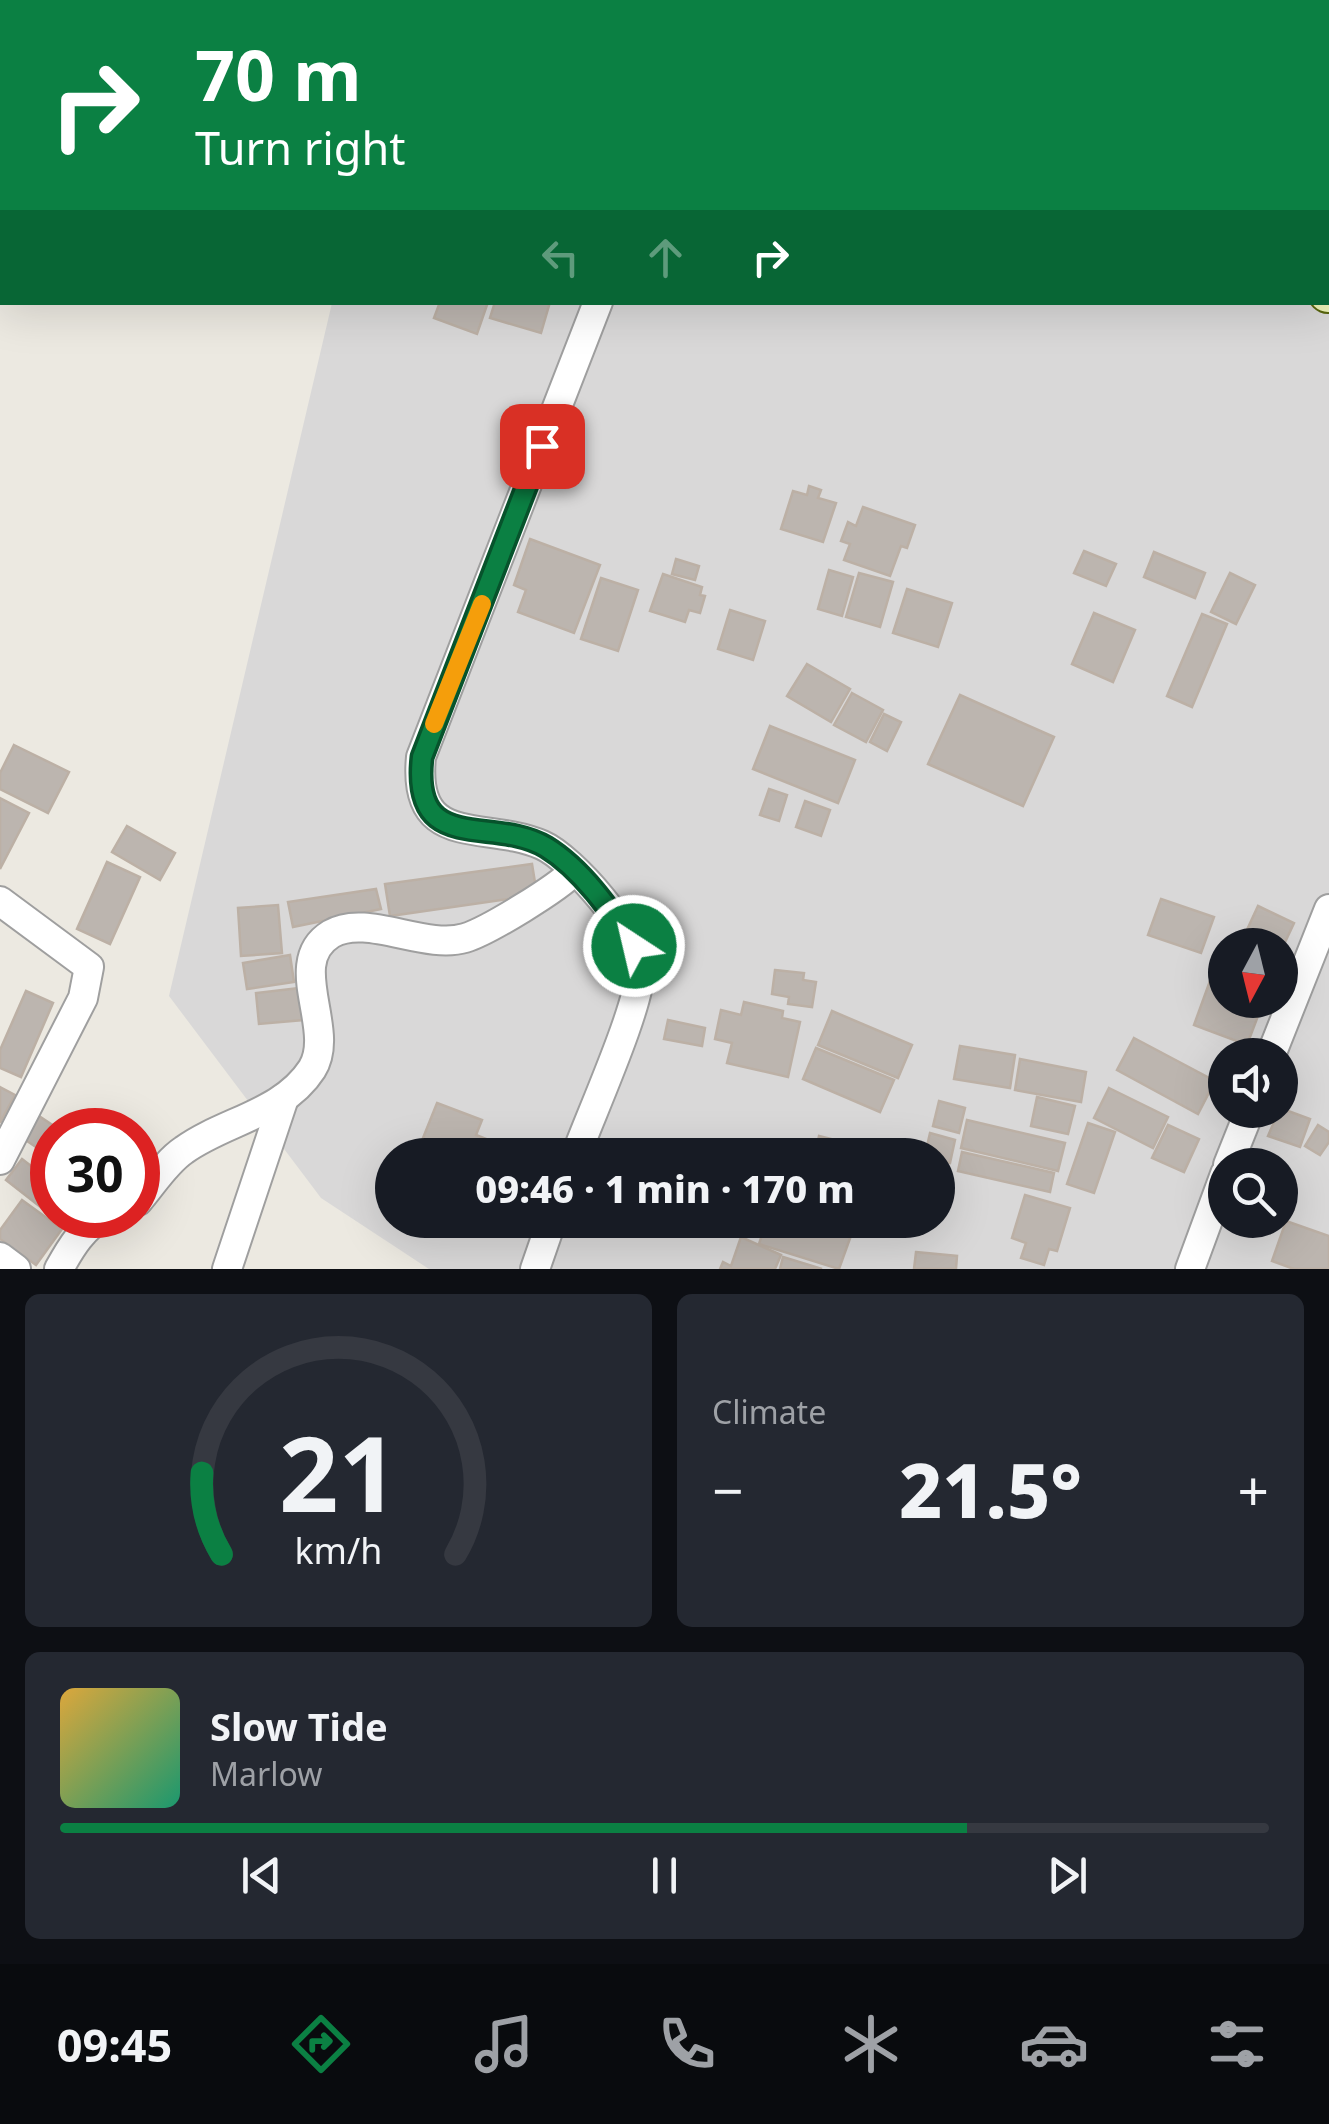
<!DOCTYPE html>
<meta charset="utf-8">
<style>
:root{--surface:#171b24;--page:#242831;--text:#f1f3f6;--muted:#9ea1a6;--line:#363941;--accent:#0b8043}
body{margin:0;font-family:"Noto Sans",sans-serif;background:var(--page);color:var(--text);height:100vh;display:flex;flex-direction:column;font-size:38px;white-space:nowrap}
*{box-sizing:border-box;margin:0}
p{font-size:32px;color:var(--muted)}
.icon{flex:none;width:55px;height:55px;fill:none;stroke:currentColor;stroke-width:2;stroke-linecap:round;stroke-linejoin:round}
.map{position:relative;height:1269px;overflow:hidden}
.panel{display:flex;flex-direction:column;gap:25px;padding:25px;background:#0d0f14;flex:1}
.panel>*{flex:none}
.hud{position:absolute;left:0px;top:0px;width:1330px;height:305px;box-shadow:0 10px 40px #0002;background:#0b8043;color:#fff;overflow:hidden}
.needle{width:65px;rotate:187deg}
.fabs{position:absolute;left:1208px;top:928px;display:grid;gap:20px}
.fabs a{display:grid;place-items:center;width:90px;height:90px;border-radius:50%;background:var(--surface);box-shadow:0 10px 40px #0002;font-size:50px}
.speed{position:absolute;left:30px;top:1108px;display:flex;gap:20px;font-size:50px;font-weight:700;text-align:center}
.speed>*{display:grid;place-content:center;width:130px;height:130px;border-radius:50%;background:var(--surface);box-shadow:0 10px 40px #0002;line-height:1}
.speed .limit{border:15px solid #d22;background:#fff;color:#111}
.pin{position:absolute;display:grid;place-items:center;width:85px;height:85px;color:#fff;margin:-42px;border-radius:20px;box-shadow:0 5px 15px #0006}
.me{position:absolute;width:110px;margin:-55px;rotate:325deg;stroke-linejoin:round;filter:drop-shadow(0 0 8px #0008)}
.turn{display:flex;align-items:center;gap:35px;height:210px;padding:0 30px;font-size:45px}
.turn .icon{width:130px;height:130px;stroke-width:2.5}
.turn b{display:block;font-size:70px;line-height:85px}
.lanes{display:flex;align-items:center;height:95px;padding:0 30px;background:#0003;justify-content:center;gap:50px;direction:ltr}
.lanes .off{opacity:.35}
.big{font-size:75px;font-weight:800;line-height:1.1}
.panel .tile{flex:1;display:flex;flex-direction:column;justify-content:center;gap:15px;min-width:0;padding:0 35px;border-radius:15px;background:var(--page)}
.panel .dial{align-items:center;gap:0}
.dial svg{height:260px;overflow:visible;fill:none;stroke:var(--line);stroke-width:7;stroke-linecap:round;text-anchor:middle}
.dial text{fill:var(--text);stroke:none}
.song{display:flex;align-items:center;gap:30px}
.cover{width:120px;height:120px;border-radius:15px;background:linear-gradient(135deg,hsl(40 70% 55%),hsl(160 70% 35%))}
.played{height:10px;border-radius:5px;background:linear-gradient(90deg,var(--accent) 75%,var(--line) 75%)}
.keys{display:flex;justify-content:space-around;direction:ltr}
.heat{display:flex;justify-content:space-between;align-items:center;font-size:55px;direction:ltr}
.panel .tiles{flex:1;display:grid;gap:25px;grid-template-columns:1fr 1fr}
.tile:last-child{grid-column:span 2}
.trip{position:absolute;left:375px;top:1138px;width:580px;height:100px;border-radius:50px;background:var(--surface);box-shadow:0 10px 40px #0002;font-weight:800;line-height:100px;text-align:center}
.tab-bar{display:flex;height:160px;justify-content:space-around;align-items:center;background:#090b0e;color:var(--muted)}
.tab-bar .icon{width:70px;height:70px}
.tab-bar .on{color:var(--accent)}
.tab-bar b{font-size:45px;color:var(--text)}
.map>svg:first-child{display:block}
.residential{fill:#d9d8d8;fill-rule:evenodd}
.building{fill:#bcb5af;stroke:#bcb0a5;stroke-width:2.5}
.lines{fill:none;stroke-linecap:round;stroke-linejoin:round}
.street-casing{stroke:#9f9f9f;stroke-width:32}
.secondary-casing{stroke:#59660e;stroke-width:42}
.street{stroke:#fff;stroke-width:28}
.secondary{stroke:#edf3b8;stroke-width:38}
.route-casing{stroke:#07532c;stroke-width:25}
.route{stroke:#0b8043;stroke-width:18}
.slow{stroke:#f59e0b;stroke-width:18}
</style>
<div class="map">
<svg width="1329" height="1269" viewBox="0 0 1329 1269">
<rect width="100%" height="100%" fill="#ece9e1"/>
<path class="residential" d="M 426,0 L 1329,0 L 1329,1269 L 429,1269 L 321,1198 L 169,996 L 332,303 L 1328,302 L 1328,2 ZM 1225,945 L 1280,945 L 1280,1000 L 1225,1000 ZM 1225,1055 L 1280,1055 L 1280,1110 L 1225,1110 ZM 392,1155 L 938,1155 L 938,1220 L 392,1220 ZM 1225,1165 L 1280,1165 L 1280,1220 L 1225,1220 Z"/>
<g class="building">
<path d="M 440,302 L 488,302 L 477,334 L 434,318 Z"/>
<path d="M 495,302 L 550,302 L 541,333 L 490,318 Z"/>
<path d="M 809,486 L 821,490 L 818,498 L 836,503 L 823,542 L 781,529 L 793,491 L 807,495 Z"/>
<path d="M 863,507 L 915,525 L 907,548 L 901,546 L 890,576 L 844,560 L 850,544 L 841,541 L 848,522 L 856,526 Z"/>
<path d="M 530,539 L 600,565 L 574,633 L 518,612 L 526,590 L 514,585 Z"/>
<path d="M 1084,551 L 1116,564 L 1106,586 L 1074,573 Z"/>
<path d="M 1154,552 L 1205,573 L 1195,598 L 1144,577 Z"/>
<path d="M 676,559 L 699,566 L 695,580 L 672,574 Z"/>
<path d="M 829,570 L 853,577 L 842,616 L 818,609 Z"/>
<path d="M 859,573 L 893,582 L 880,627 L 846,617 Z"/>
<path d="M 1230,573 L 1255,585 L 1236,624 L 1211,612 Z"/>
<path d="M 663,574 L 702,587 L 700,595 L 705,596 L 700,613 L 689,610 L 685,622 L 650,611 Z"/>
<path d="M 601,578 L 638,590 L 618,651 L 581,639 Z"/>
<path d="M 907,589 L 952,603 L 938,647 L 893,633 Z"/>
<path d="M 730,610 L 765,621 L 753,660 L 718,649 Z"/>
<path d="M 1094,613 L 1135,630 L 1113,682 L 1072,664 Z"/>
<path d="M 1202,614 L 1227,624 L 1192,707 L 1167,696 Z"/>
<path d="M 807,664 L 850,689 L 831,722 L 787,696 Z"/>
<path d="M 852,693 L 883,710 L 866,742 L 834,725 Z"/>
<path d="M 960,695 L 1054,737 L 1023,806 L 928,764 Z"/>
<path d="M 884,714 L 901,722 L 887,751 L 870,742 Z"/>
<path d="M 770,726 L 855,760 L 838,803 L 753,769 Z"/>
<path d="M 14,745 L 69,772 L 48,813 L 0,789 L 0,773 Z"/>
<path d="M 769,789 L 787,795 L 779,821 L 760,815 Z"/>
<path d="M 0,798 L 29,813 L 0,869 Z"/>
<path d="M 805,801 L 830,810 L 821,836 L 796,827 Z"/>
<path d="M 127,826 L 175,853 L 160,880 L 112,852 Z"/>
<path d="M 107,862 L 140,877 L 110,944 L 77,929 Z"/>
<path d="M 532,864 L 537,895 L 390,916 L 385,884 Z"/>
<path d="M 376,889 L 381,909 L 293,927 L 288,902 Z"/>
<path d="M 1161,899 L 1214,917 L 1201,953 L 1148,935 Z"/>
<path d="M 278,905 L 282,953 L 241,956 L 238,908 Z"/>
<path d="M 1258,906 L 1294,923 L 1280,953 L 1280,945 L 1240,945 Z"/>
<path d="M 290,955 L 294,982 L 247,989 L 243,963 Z"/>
<path d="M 775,970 L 804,973 L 803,980 L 816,982 L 812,1007 L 788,1004 L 789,997 L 772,994 Z"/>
<path d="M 1211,978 L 1225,983 L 1225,1000 L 1264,1000 L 1247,1045 L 1194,1025 Z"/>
<path d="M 300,988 L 303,1020 L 259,1024 L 256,993 Z"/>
<path d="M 26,991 L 53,1003 L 21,1077 L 0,1068 L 0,1050 Z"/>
<path d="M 744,1002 L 783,1011 L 782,1018 L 800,1022 L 788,1077 L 727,1063 L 732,1043 L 715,1039 L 721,1010 L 741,1015 Z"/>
<path d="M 832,1011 L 912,1045 L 898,1078 L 818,1045 Z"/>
<path d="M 668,1020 L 705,1028 L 702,1046 L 664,1039 Z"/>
<path d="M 1134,1038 L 1215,1081 L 1198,1114 L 1117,1070 Z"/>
<path d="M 960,1046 L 1015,1055 L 1010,1088 L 954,1079 Z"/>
<path d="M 816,1048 L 894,1080 L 880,1112 L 803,1079 Z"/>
<path d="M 1020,1059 L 1086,1072 L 1081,1102 L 1015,1090 Z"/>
<path d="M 0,1087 L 15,1095 L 0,1123 Z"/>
<path d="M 1109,1088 L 1168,1117 L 1153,1148 L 1094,1118 Z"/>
<path d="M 1037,1097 L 1075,1106 L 1068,1134 L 1031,1126 Z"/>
<path d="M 939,1101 L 965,1108 L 959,1133 L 933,1126 Z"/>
<path d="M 437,1103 L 482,1120 L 476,1135 L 501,1145 L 497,1155 L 439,1155 L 419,1148 Z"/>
<path d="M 1280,1108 L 1310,1119 L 1300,1147 L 1268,1136 Z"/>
<path d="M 39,1116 L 60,1130 L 52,1130 L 52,1158 L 24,1139 Z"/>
<path d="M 967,1120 L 1065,1143 L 1058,1171 L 961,1148 Z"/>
<path d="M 1088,1123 L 1115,1132 L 1094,1193 L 1067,1184 Z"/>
<path d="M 1168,1125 L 1199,1139 L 1184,1172 L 1152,1158 Z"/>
<path d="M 1318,1125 L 1329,1132 L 1329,1142 L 1320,1155 L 1305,1146 Z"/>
<path d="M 930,1133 L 955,1140 L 950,1163 L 938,1160 L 938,1155 L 925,1155 Z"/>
<path d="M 819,1136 L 870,1149 L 868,1155 L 815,1155 Z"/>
<path d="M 962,1152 L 1054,1173 L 1050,1192 L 958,1171 Z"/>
<path d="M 22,1159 L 52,1182 L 52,1215 L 81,1215 L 70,1230 L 6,1180 Z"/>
<path d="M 1025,1195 L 1070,1208 L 1057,1251 L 1049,1249 L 1044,1265 L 1021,1258 L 1026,1243 L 1012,1238 Z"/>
<path d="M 22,1200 L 62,1229 L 36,1265 L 0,1239 L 0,1230 Z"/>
<path d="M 767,1220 L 822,1220 L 853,1230 L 839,1269 L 759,1244 Z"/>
<path d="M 1286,1221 L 1329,1236 L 1329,1269 L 1294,1269 L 1272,1261 Z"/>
<path d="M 741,1237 L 781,1255 L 775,1269 L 720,1269 L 723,1262 L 731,1266 Z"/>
<path d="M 916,1252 L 957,1256 L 956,1269 L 914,1269 Z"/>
<path d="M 783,1257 L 822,1269 L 780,1269 Z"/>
</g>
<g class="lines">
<defs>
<g id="street">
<path d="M 0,901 L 89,967 L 83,998 L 0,1160"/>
<path d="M 1271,1055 L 1329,909"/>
<path d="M 576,1155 C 590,1116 642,1002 640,968 C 638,934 572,858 542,845 C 484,820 412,850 421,757 L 598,302"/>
<path d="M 1228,1165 L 1250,1110"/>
<path d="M 138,1201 C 152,1185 166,1162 184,1150 C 224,1121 283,1114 312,1069 C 337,1029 284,963 331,934 C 366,913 424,950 465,938 C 488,931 558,888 574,871"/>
<path d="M 0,1257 L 16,1269"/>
<path d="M 59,1269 C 70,1249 84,1225 106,1215"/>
<path d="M 227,1269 L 284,1098"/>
<path d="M 535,1269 L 552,1220"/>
<path d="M 1190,1269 L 1225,1174"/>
</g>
<g id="secondary">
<path d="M 649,0 L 655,2"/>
<path d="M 1328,293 L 1329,293"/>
</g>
</defs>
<use href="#street" class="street-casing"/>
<use href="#secondary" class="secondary-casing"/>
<use href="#street" class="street"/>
<use href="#secondary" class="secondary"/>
</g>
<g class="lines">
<defs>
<path id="route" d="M 542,446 L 422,757 C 411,857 492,815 546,847 C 582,869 611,911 634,946"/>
</defs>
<use href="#route" class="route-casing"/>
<use href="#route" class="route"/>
<path class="slow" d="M 434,724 L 482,604"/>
</g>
</svg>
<div class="fabs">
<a><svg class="needle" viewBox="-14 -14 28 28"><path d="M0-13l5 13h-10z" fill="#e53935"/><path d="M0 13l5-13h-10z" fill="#9ea1a6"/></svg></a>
<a><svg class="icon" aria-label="sound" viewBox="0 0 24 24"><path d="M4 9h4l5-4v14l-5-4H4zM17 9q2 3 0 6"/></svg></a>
<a><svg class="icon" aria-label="search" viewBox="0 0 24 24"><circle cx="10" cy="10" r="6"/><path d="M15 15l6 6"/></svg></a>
</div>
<div class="speed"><div class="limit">30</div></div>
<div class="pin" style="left:542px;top:446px;background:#d93025"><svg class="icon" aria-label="arrive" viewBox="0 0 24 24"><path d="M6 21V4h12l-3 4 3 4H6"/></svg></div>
<svg class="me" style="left:634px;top:946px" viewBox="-20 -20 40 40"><circle r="17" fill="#0b8043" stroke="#fff" stroke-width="3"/><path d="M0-11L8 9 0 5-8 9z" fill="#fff"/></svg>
<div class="trip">09:46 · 1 min · 170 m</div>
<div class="hud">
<div class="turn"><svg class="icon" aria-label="right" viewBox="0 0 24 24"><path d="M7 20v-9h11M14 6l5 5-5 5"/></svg><div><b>70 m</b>Turn right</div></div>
<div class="lanes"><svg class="icon off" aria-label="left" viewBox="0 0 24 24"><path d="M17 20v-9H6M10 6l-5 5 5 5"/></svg><svg class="icon off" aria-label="ahead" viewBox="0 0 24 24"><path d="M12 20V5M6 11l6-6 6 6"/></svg><svg class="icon" aria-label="right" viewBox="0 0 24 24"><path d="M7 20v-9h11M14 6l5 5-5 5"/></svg></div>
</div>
</div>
<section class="panel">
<div class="tiles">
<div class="tile dial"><svg viewBox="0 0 100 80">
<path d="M14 69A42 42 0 1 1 86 69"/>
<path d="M14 69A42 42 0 0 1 8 44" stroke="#0b8043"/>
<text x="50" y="56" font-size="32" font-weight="700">21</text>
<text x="50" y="72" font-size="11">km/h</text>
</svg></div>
<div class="tile"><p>Climate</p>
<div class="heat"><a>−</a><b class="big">21.5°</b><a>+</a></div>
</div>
<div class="tile">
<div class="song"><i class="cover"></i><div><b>Slow Tide</b><p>Marlow</p></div></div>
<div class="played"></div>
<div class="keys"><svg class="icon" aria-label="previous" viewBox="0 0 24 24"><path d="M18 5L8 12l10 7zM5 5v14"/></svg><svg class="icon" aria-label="pause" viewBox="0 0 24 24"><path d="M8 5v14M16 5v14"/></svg><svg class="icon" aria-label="next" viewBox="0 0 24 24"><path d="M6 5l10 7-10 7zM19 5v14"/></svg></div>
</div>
</div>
</section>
<nav class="tab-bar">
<b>09:45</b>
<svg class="icon on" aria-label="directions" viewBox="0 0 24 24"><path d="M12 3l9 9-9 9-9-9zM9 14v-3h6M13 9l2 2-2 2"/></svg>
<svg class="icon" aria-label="music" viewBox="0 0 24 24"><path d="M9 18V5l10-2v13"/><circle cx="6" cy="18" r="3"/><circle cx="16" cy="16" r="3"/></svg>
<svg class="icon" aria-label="phone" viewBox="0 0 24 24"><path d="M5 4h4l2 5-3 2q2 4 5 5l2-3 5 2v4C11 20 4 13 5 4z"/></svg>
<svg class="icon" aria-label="climate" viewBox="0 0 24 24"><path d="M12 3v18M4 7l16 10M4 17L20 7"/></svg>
<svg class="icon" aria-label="car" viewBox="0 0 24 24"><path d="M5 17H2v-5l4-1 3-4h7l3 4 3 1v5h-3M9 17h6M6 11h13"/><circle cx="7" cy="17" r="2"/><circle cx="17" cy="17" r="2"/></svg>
<svg class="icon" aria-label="filters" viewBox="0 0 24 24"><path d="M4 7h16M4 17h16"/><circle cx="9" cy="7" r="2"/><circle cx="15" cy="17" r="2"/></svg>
</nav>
